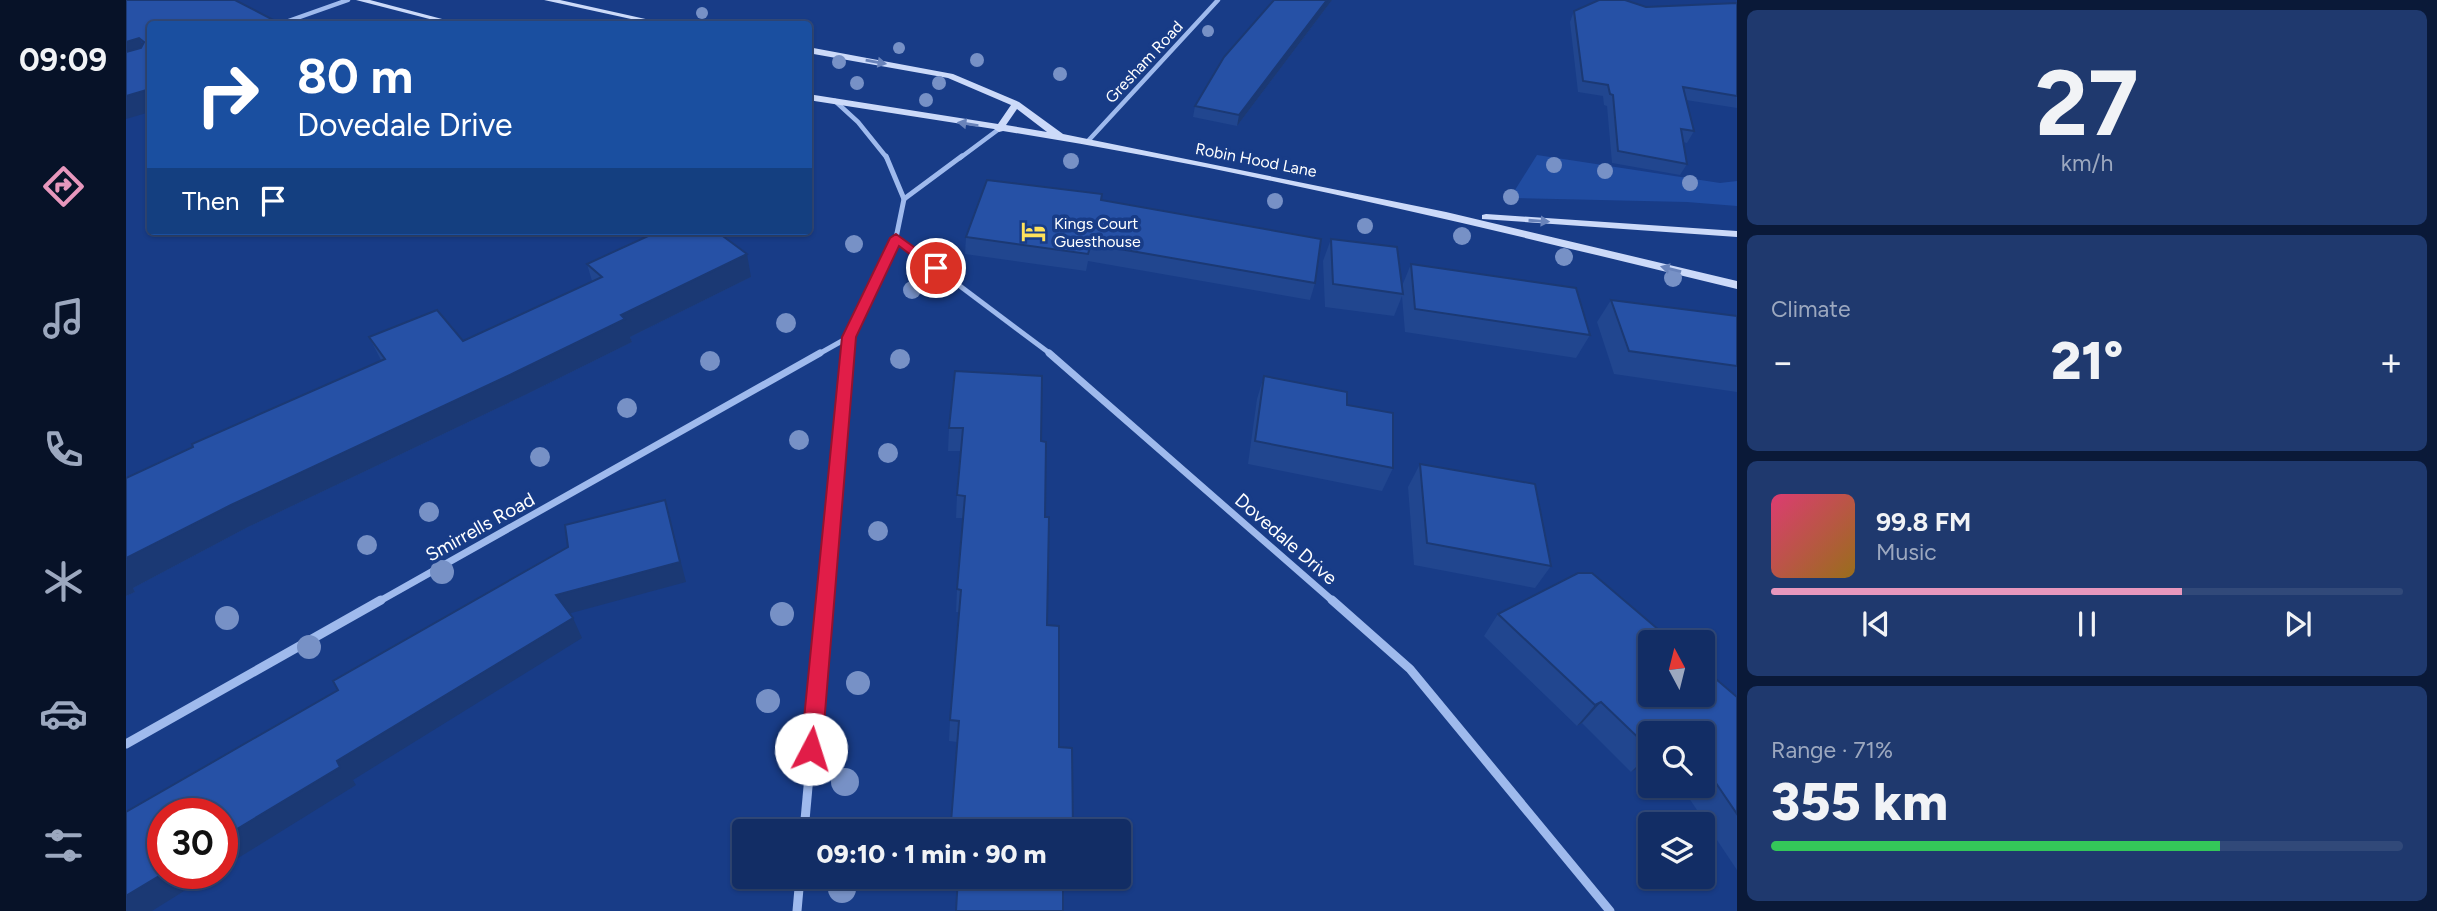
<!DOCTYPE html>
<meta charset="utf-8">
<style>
:root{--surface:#122d65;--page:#1f396e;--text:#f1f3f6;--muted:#9ca8bf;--line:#314979;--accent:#e797bd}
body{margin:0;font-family:Figtree,sans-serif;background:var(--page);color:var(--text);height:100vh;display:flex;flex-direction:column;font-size:26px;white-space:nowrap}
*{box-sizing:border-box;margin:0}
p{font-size:23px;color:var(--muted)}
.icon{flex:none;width:38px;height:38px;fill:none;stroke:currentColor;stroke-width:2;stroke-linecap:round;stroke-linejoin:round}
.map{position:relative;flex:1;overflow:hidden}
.drawer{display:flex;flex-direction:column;gap:10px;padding:10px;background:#0a1938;width:700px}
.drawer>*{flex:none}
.top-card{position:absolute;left:21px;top:21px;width:665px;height:214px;border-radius:7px;box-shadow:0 2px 5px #0004,0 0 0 2px var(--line);background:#1a4fa0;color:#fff;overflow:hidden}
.needle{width:46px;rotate:353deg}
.fabs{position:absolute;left:1512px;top:630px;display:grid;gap:14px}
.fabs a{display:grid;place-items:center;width:77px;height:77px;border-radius:7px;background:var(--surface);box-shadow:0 2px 5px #0004,0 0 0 2px var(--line);font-size:35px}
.speed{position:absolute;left:21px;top:798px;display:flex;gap:14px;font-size:35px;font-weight:700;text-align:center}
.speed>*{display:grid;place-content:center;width:91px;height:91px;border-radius:50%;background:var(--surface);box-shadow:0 2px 5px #0004,0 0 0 2px var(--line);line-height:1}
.speed .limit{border:10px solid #d22;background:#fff;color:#111}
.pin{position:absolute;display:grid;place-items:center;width:60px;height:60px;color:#fff;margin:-30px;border:4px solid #fff;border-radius:50%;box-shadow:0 2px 7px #0007}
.me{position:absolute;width:77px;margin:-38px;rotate:5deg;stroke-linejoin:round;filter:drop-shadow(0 0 5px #0008)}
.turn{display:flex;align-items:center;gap:24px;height:147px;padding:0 35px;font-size:32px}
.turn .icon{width:91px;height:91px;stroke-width:2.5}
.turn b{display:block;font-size:49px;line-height:60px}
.then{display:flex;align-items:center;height:66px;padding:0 35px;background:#0003;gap:14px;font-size:26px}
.big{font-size:52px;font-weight:800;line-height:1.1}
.drawer .card{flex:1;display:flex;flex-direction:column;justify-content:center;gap:10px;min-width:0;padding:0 24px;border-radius:10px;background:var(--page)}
.drawer .dial{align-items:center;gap:0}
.dial b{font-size:91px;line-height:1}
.song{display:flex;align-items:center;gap:21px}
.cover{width:84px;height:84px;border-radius:10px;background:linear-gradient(135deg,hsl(340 70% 55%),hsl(40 70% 35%))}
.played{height:7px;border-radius:4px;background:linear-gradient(90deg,var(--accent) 65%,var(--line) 65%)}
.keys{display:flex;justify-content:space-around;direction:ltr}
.heat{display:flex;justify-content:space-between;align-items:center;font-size:38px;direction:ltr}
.charge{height:10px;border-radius:5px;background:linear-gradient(90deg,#34c759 71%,var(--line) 0)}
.trip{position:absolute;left:606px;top:819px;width:399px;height:70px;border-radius:7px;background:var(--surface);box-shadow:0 2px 5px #0004,0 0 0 2px var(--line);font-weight:800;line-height:70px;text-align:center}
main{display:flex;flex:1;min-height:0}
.menu{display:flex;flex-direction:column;width:126px;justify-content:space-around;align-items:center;background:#071228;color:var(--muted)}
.menu .icon{width:49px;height:49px}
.menu .active{color:var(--accent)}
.menu b{font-size:32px;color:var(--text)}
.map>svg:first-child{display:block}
.green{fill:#204ca1}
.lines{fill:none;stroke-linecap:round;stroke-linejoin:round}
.street-far3{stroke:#9fbaed;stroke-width:4.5}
.street-far2{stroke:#9fbaed;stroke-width:5}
.street-far1{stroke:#9fbaed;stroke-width:7}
.street{stroke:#9fbaed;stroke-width:9}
.secondary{fill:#ccdaf9;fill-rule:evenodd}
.tree{fill:#7791c6}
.wall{fill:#21468f}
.shaded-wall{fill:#1b3974}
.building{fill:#2651a6;stroke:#1b3974;stroke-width:2}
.oneway{fill:#6983ba}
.route{fill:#e11d48;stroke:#92132f;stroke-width:2}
.labels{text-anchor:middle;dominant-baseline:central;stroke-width:7;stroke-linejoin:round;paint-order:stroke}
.far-street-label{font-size:16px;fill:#fff;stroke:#183c87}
.far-poi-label{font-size:16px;fill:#fff;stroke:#183c87;text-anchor:start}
.street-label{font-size:19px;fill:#fff;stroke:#183c87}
</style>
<main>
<nav class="menu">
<b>09:09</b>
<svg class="icon active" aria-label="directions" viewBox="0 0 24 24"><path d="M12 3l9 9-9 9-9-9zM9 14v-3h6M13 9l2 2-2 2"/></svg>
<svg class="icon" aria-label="music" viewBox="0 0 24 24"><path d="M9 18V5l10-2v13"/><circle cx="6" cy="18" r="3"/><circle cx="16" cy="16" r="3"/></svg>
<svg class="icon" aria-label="phone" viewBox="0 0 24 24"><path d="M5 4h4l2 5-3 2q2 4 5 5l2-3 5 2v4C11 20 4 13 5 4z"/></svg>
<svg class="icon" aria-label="climate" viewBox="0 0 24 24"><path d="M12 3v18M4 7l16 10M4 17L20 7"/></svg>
<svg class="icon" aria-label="car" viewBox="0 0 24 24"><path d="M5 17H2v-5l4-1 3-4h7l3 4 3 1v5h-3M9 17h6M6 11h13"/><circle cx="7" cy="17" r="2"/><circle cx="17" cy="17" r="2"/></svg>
<svg class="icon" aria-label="filters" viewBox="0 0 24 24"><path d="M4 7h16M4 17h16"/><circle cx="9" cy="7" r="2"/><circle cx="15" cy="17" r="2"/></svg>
</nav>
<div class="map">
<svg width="1611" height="911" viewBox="0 0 1611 911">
<rect width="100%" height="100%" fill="#183c87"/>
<path class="green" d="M 1411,155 L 1594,183 L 1611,181 L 1611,206 L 1561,202 L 1384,198 Z"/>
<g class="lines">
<g class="street-far3">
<path d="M 154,24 L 222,0"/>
<path d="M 709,101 L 732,122 L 761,158"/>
<path d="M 962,141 L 1092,0"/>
<path d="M 834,158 L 873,129"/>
</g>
<g class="street-far2">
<path d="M 778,199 L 836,156"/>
<path d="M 770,238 L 926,355"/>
<path d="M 691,355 L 723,337"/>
<path d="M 721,355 L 723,337 L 770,238 L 778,199 L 760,156"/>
</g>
<g class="street-far1">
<path d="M 923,353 L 1208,602"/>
<path d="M 252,602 L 694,353"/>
<path d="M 699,602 L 722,353"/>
</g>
<g class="street">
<path d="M 1206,600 L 1284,669 L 1484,911"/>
<path d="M 0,744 L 255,600"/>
<path d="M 678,831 L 699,600"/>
<path d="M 671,911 L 674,877"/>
</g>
<g class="secondary">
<path d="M 230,0 L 244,0 L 335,24 L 323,24 Z"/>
<path d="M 418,0 L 434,0 L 542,24 L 528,24 Z"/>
<path d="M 682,47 L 827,74 L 893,102 L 937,134 L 1320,212 L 1611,281 L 1611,289 C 1368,230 1124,170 877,131 L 873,132 L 868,129 L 682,100 L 682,94 L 872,124 L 885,105 L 822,78 L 682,53 ZM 891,109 L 921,132 L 880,125 Z"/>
<path d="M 1360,214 L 1611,231 L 1611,237 L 1356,219 L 1356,215 Z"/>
</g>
</g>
<g class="tree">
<circle cx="576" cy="13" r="6"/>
<circle cx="1082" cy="31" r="6"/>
<circle cx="773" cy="48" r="6"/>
<circle cx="851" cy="60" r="7"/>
<circle cx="713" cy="62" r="7"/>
<circle cx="934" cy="74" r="7"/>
<circle cx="731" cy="83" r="7"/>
<circle cx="813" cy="83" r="7"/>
<circle cx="800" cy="100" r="7"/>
<circle cx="945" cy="161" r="8"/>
<circle cx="1428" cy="165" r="8"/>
<circle cx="1479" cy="171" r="8"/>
<circle cx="1564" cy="183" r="8"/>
<circle cx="1385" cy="197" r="8"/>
<circle cx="1149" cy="201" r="8"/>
<circle cx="1239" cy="226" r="8"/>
<circle cx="1336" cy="236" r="9"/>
<circle cx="728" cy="244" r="9"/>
<circle cx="1438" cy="257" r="9"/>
<circle cx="1547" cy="278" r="9"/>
<circle cx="786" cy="290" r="9"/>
<circle cx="660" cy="323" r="10"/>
<circle cx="774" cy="359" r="10"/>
<circle cx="584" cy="361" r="10"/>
<circle cx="501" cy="408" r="10"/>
<circle cx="673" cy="440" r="10"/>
<circle cx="762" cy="453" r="10"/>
<circle cx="414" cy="457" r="10"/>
<circle cx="303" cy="512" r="10"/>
<circle cx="752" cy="531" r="10"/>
<circle cx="241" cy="545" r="10"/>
<circle cx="316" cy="572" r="12"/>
<circle cx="656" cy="614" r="12"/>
<circle cx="101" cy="618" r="12"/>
<circle cx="183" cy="647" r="12"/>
<circle cx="732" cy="683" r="12"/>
<circle cx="642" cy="701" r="12"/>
<circle cx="719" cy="782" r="14"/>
<circle cx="716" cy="889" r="14"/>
</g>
<g class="wall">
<path d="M 1148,0 L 1206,0 L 1111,126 L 1067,117 L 1069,106 Z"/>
<path d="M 1611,3 L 1611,108 L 1560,100 L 1568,131 L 1561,143 L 1557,142 L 1561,164 L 1554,175 L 1486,163 L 1481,106 L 1478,105 L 1477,96 L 1452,92 L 1444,22 L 1448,11 Z"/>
<path d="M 975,200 L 1189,283 L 1184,300 L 962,261 L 960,271 L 839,254 L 840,237 Z"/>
<path d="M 1205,239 L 1276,286 L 1285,264 L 1464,335 L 1450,358 L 1279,332 L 1276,296 L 1268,316 L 1199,307 L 1197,261 Z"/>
<path d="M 461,264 L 625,277 L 504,337 L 506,342 L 399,395 L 122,527 L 7,588 L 9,592 L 0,596 L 0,478 L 255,360 L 243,337 L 337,341 L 466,281 Z"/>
<path d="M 1485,300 L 1611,316 L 1611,392 L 1488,374 L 1471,322 Z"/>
<path d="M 829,371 L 915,441 L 919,517 L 921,625 L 933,747 L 947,831 L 825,831 L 831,742 L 823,741 L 824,720 L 833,612 L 830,612 L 831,589 L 837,518 L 830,518 L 831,495 L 835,451 L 822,451 L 823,428 Z"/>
<path d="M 1138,376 L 1221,405 L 1267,468 L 1256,491 L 1122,464 L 1131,399 Z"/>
<path d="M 1294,464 L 1425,566 L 1409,588 L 1288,565 L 1282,487 Z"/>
<path d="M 1372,614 L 1611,697 L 1611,870 L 1555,786 L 1577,786 L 1577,733 L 1524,733 L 1524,762 L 1505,772 L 1456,723 L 1451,726 L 1358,636 Z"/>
</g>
<g class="shaded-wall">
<path d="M 1201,0 L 1206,0 L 1111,126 L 1113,115 Z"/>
<path d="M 13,38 L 23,57 L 0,64 L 0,42 Z"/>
<path d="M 24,89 L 24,112 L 0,119 L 0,96 Z"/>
<path d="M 621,254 L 625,277 L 504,337 L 506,342 L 399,395 L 122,527 L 7,588 L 9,592 L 0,596 L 0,558 L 105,505 Z"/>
<path d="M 539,500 L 560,582 L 438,615 L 430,595 Z"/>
<path d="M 447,618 L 456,638 L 227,780 L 230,785 L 96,868 L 96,838 L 211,761 Z"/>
<path d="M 1475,702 L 1456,723 L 1451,726 L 1469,705 Z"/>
<path d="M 1524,753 L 1524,762 L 1505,772 Z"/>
<path d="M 38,873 L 87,873 L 26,911 L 0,911 L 0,896 Z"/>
</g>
<g class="building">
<path d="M 0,0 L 109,0 L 155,24 L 24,24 L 24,89 L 0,96 L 0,52 L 15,48 L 18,42 L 13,38 L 0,42 Z"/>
<path d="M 1148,0 L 1201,0 L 1113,115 L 1069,106 L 1098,57 Z"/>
<path d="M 1473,0 L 1499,0 L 1520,7 L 1611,3 L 1611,96 L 1557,87 L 1568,131 L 1555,129 L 1561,164 L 1492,151 L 1487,95 L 1484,94 L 1482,85 L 1457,81 L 1448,11 Z"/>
<path d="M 861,180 L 976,194 L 975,200 L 1195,239 L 1189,283 L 965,244 L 962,254 L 840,237 Z"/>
<path d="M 533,231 L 590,231 L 621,254 L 495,315 L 499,319 L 390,372 L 105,505 L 0,558 L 0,478 L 67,447 L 66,444 L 259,359 L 243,337 L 311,310 L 337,341 L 476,277 L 461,264 Z"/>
<path d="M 1205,239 L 1271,247 L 1277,294 L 1207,284 Z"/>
<path d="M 1285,264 L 1450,288 L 1464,335 L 1289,309 Z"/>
<path d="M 1485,300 L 1611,316 L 1611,366 L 1503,351 Z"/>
<path d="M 829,371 L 916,376 L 915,441 L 920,442 L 919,517 L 923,517 L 921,625 L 933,626 L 933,747 L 946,748 L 947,831 L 835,831 L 836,823 L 825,822 L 833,721 L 824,720 L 835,590 L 831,589 L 839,496 L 831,495 L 837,428 L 823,428 Z"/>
<path d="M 1138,376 L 1221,392 L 1221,405 L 1267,413 L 1267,468 L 1129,441 Z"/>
<path d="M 1294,464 L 1409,484 L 1425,566 L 1301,543 Z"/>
<path d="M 539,500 L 554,562 L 430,595 L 447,618 L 211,761 L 214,767 L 96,838 L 96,814 L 37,814 L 37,873 L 38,873 L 0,896 L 0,812 L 212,690 L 207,681 L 442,547 L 439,525 Z"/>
<path d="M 1452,573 L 1466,573 L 1547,642 L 1524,642 L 1524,695 L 1577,695 L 1577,668 L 1611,697 L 1611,814 L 1577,764 L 1577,733 L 1524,733 L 1524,749 L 1475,702 L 1469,705 L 1372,614 Z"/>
<path d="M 832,877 L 937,877 L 937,911 L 830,911 Z"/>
</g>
<defs><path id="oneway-solid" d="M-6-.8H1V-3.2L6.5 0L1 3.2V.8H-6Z" transform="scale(1.75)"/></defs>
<g class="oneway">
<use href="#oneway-solid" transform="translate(750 62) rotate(10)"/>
<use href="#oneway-solid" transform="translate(842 124) rotate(-171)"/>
<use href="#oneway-solid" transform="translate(1413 221) rotate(4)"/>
<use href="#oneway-solid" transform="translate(1545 269) rotate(-166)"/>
</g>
<path class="route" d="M 770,234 L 817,268 L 810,272 L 806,271 L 773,246 L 730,337 L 696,749 L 693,756 L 685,758 L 678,756 L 675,749 L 716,337 L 764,238 Z"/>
<defs>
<symbol id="hotel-bare" viewBox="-9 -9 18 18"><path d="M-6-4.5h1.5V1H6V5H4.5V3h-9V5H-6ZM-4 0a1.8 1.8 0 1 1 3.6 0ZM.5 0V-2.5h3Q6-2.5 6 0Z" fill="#ffe15b" stroke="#183c87" stroke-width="2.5" paint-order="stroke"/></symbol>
</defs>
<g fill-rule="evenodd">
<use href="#hotel-bare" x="890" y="214" width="35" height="35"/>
</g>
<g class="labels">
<g class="far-street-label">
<text transform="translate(1018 62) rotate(-47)">Gresham Road</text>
<text transform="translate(1130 160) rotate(11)">Robin Hood Lane</text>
</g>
<g class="far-poi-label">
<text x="928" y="223">Kings Court<tspan x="928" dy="18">Guesthouse</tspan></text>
</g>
<g class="street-label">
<text transform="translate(354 527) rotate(-29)">Smirrells Road</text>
<text transform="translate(1160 539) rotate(41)">Dovedale Drive</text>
</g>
</g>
</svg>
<div class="fabs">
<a><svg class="needle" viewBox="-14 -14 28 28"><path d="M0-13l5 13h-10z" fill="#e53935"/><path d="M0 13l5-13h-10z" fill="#9ca8bf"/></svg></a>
<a><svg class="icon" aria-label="search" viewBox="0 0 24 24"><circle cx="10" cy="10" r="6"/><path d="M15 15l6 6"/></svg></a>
<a><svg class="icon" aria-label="layers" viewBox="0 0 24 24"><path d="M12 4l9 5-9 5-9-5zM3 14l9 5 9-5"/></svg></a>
</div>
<div class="speed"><div class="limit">30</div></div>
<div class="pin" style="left:810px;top:268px;background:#d93025"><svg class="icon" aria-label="arrive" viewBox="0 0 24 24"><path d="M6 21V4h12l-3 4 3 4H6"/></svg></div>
<svg class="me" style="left:685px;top:749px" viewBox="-20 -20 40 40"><circle r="19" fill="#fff"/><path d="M0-13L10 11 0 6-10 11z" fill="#e11d48"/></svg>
<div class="trip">09:10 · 1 min · 90 m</div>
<div class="top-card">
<div class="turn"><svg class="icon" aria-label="right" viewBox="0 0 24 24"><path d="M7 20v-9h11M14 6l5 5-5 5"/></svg><div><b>80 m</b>Dovedale Drive</div></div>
<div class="then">Then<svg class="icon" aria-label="arrive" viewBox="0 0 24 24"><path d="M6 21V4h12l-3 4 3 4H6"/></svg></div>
</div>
</div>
<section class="drawer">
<div class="card dial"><b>27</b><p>km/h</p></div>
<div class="card"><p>Climate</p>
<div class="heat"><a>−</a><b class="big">21°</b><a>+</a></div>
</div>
<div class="card">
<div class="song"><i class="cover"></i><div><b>99.8 FM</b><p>Music</p></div></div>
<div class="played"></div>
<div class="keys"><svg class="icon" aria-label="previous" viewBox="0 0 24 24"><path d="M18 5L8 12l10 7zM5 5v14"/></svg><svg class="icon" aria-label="pause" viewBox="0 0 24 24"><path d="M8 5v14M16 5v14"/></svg><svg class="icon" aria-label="next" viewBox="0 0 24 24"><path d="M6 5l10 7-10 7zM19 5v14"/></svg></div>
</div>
<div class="card"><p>Range · 71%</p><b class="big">355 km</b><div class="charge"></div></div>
</section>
</main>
